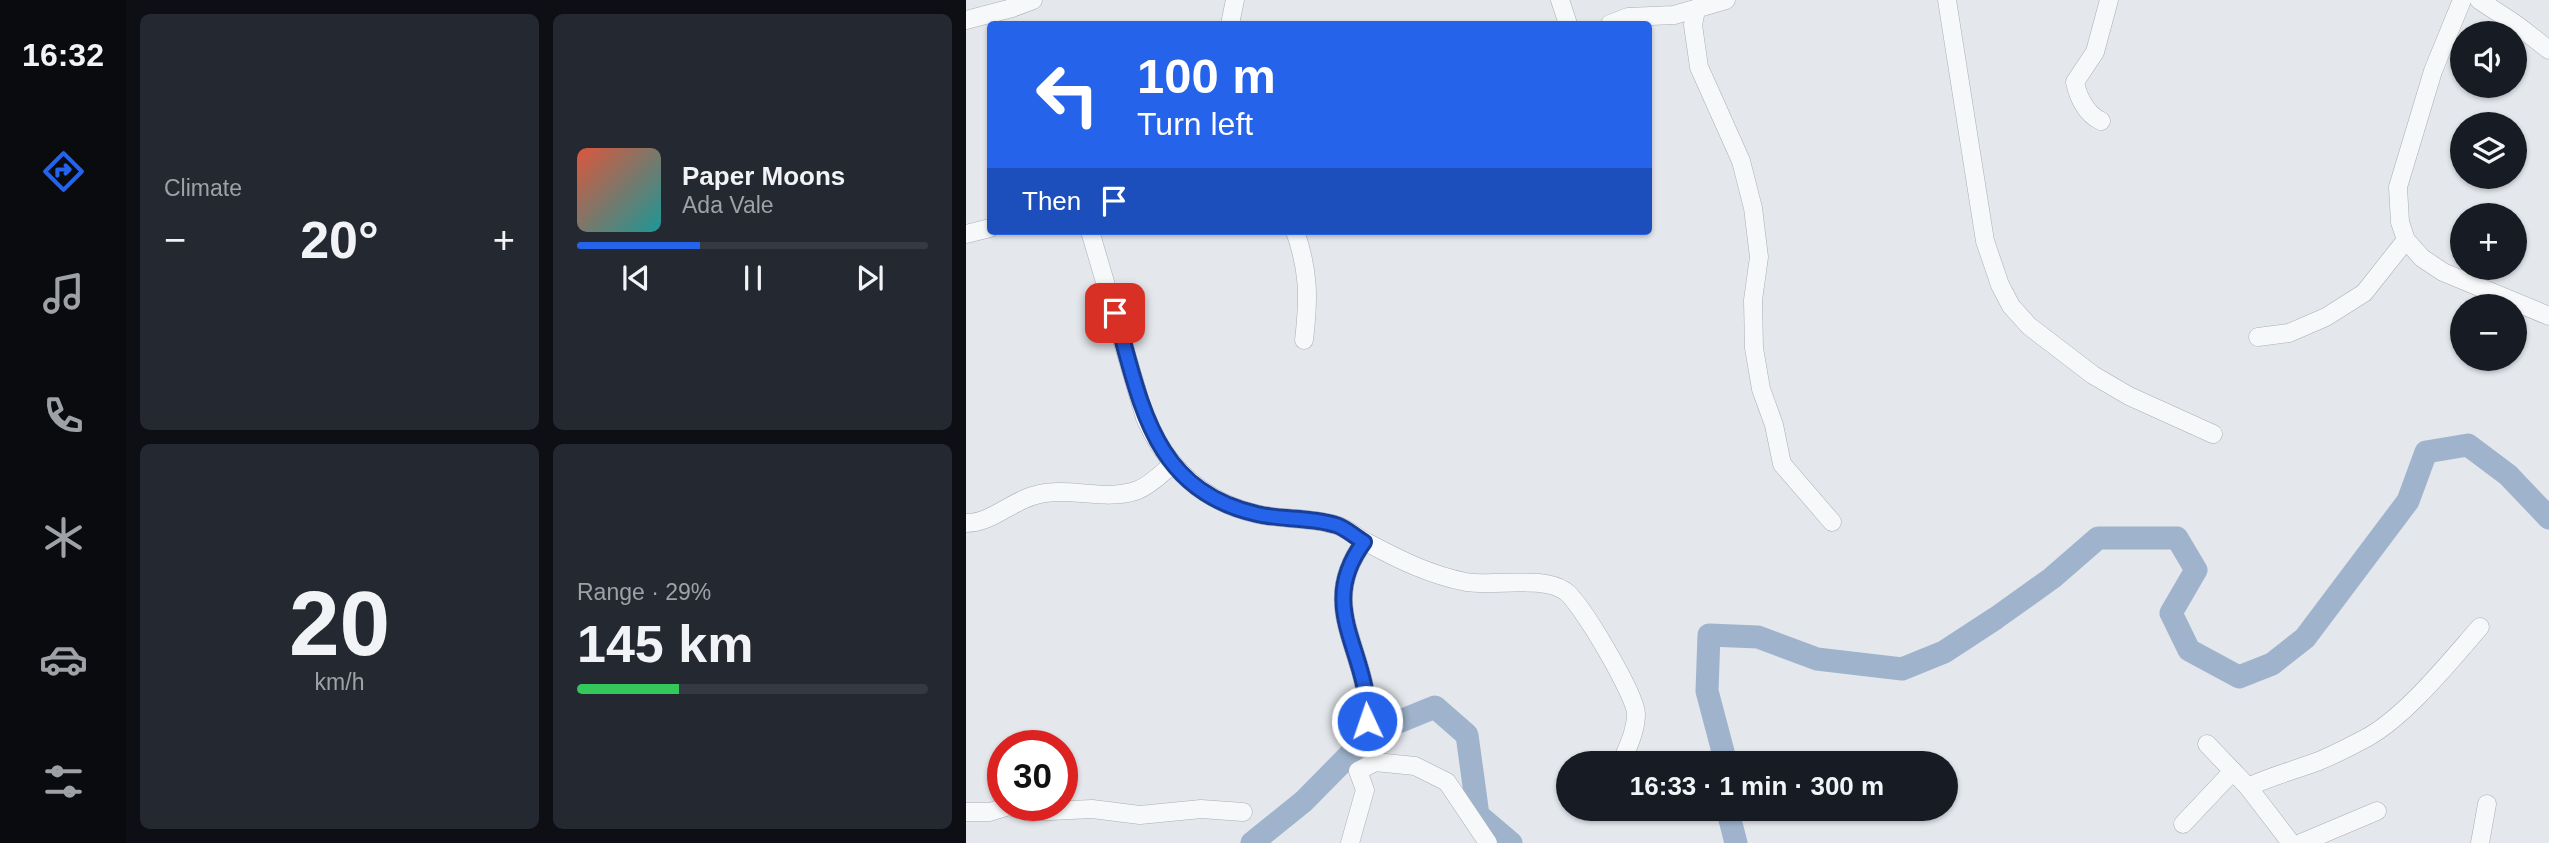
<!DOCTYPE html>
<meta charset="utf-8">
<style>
:root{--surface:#171b24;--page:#242831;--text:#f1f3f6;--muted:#9ea1a6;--line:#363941;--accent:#2563eb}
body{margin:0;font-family:Helvetica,sans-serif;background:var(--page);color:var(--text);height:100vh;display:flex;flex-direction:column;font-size:26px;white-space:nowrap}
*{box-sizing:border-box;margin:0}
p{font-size:23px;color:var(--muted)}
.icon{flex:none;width:38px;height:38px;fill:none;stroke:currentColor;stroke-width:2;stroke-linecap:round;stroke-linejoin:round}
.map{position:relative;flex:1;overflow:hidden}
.side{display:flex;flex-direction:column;gap:14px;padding:14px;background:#0d0f14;width:840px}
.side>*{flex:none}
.top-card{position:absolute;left:21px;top:21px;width:665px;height:214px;border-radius:7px;box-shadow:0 2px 5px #0004;background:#2563eb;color:#fff;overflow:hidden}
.tools{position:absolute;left:1484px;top:21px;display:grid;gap:14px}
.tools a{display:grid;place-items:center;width:77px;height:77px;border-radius:50%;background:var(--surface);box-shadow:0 2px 5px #0004;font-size:35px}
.speed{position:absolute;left:21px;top:730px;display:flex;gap:14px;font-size:35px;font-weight:700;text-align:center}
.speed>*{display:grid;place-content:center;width:91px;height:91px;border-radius:50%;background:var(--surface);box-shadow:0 2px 5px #0004;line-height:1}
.speed .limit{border:10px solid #d22;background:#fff;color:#111}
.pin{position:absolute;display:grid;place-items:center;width:60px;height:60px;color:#fff;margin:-30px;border-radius:14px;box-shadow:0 4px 10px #0006}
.me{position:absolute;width:77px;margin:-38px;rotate:357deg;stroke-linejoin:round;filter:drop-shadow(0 0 5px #0008)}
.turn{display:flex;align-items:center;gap:24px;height:147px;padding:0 35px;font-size:32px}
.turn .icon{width:91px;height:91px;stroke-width:2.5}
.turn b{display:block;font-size:49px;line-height:60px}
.then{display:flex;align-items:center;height:66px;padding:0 35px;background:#0003;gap:14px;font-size:26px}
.big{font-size:52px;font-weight:800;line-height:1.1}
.side .widget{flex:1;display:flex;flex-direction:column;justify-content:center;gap:10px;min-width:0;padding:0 24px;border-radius:10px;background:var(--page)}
.side .dial{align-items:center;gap:0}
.dial b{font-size:91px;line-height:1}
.song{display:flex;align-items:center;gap:21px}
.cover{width:84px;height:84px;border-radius:10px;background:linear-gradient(135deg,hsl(10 70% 55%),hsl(180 70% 35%))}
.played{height:7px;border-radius:4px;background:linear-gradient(90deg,var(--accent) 35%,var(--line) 35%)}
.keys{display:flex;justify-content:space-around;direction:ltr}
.heat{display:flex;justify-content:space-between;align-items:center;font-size:38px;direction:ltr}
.charge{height:10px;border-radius:5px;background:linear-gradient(90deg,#34c759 29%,var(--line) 0)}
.side .tiles{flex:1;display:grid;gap:14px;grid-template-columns:repeat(2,1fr)}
.trip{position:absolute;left:590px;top:751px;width:402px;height:70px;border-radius:35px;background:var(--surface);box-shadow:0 2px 5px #0004;font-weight:800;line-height:70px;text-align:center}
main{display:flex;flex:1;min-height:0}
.tabs{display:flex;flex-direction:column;width:126px;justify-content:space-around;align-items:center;background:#090b0e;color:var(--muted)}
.tabs .icon{width:49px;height:49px}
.tabs .selected{color:var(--accent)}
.tabs b{font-size:32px;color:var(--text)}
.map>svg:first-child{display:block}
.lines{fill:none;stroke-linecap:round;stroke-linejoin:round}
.river{stroke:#9fb4cc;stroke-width:23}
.minor-casing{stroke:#a9aeb7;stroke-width:19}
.minor{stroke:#f7f8fa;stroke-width:18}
.route-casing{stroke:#184099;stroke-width:18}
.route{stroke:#2563eb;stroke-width:12}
</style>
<main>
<nav class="tabs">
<b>16:32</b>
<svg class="icon selected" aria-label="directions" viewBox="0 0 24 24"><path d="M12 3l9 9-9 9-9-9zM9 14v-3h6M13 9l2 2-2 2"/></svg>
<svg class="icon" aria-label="music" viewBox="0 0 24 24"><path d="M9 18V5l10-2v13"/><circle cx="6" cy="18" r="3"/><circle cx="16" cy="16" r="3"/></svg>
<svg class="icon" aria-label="phone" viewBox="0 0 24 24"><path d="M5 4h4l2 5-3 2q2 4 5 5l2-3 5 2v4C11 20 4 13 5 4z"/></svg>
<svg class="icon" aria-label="climate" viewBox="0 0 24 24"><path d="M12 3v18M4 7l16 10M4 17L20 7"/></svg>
<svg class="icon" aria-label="car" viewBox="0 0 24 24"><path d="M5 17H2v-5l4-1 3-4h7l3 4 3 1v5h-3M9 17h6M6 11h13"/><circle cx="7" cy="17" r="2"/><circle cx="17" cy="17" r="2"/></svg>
<svg class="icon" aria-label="filters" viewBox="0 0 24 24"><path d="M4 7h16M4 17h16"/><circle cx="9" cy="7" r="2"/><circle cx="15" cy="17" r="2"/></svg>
</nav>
<section class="side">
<div class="tiles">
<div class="widget"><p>Climate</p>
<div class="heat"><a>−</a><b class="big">20°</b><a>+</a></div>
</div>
<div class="widget">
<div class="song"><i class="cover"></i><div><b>Paper Moons</b><p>Ada Vale</p></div></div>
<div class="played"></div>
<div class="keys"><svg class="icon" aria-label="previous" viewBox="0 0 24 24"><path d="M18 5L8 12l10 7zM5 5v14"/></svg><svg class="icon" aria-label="pause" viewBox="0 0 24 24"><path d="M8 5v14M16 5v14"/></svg><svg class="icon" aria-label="next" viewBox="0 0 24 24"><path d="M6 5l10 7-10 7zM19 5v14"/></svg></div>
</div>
<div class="widget dial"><b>20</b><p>km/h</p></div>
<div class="widget"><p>Range · 29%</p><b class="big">145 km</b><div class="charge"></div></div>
</div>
</section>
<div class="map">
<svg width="1583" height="843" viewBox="0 0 1583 843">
<rect width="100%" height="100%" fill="#e4e7ec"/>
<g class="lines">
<g class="river">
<path d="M 760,763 L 741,691 L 743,635 L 792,637 L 851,659 L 936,669 L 978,652 L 1030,618 L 1086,578 L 1132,538 L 1211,538 L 1230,570 L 1205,613 L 1223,650 L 1273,677 L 1306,664 L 1339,638 L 1442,501 L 1460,452 L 1502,445 L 1542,475 L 1583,518"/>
<path d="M 761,808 L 770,843"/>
<path d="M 286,843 L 338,801 L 405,733 L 469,707 L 501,735 L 512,815 L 545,843"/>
</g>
<defs>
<g id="minor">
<path d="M 594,0 L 602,24"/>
<path d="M 981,0 L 1019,241 L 1034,285 L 1045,306 L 1063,326 L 1127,375 L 1163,396 L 1247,434"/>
<path d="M 1496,0 L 1467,71 L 1432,187 L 1434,222 L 1440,240 L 1456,258 L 1477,272 L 1583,316"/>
<path d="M 1513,0 L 1551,25 L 1583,50"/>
<path d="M 730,10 L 727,25 L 733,67 L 775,161 L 787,208 L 793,257 L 787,300 L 788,348 L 795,389 L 808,425 L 816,464 L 866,522"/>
<path d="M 0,20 L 46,8 L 67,0"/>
<path d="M 264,24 L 269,0"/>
<path d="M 644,24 L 662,17 L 708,15 L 760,0"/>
<path d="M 1135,121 C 1120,114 1112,97 1109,82 L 1129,52 L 1143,0"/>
<path d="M 124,231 L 179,418 C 201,467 237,502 291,514 C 316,520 344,517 370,525 C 381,528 391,538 402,543 C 434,560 464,575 500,582 C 529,587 574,575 599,591 C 615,602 670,696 670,714 C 670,730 663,744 657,759"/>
<path d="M 329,231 C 343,271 343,298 338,340"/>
<path d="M 0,234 L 24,228"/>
<path d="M 1292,337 L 1323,333 L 1360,317 L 1398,293 L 1440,240"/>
<path d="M 0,523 C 26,523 45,501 70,495 C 103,486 140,502 172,490 C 186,484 196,473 207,464"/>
<path d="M 398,542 C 348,609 405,652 401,721"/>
<path d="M 1241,744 L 1282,787 L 1325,843"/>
<path d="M 1282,787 C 1305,776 1329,770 1353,761 C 1370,754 1387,745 1402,737 C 1442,714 1484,661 1514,627"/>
<path d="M 0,812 L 24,812 L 43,806 L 63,812 L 126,809 L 174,815 L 235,809 L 277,812"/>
<path d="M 1217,824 L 1267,771"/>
<path d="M 384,843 L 399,790 L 392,771 L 409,762 L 449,766 L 481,782 L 522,843"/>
<path d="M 1335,843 L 1411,811"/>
<path d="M 1514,843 L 1521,804"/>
</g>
</defs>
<use href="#minor" class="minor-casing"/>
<use href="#minor" class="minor"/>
</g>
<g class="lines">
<defs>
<path id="route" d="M 149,313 C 175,401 185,490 291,514 C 316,520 345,517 370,525 C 380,528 389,537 398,542 C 348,609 405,652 401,721"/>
</defs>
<use href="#route" class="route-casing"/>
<use href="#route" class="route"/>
</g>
</svg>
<div class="tools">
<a><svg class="icon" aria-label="sound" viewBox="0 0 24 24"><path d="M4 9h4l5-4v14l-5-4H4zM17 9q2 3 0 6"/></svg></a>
<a><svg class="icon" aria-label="layers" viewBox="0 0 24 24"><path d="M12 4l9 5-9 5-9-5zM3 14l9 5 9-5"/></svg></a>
<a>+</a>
<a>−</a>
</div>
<div class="speed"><div class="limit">30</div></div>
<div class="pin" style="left:149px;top:313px;background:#d93025"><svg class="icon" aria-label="arrive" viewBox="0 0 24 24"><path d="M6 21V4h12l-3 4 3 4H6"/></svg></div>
<svg class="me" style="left:401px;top:721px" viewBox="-20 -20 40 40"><circle r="17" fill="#2563eb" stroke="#fff" stroke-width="3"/><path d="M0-11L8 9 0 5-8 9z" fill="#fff"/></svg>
<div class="trip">16:33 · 1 min · 300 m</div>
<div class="top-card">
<div class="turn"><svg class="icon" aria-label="left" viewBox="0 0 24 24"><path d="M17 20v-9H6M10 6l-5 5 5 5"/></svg><div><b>100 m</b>Turn left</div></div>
<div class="then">Then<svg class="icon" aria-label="arrive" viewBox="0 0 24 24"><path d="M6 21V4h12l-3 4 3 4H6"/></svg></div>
</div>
</div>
</main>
